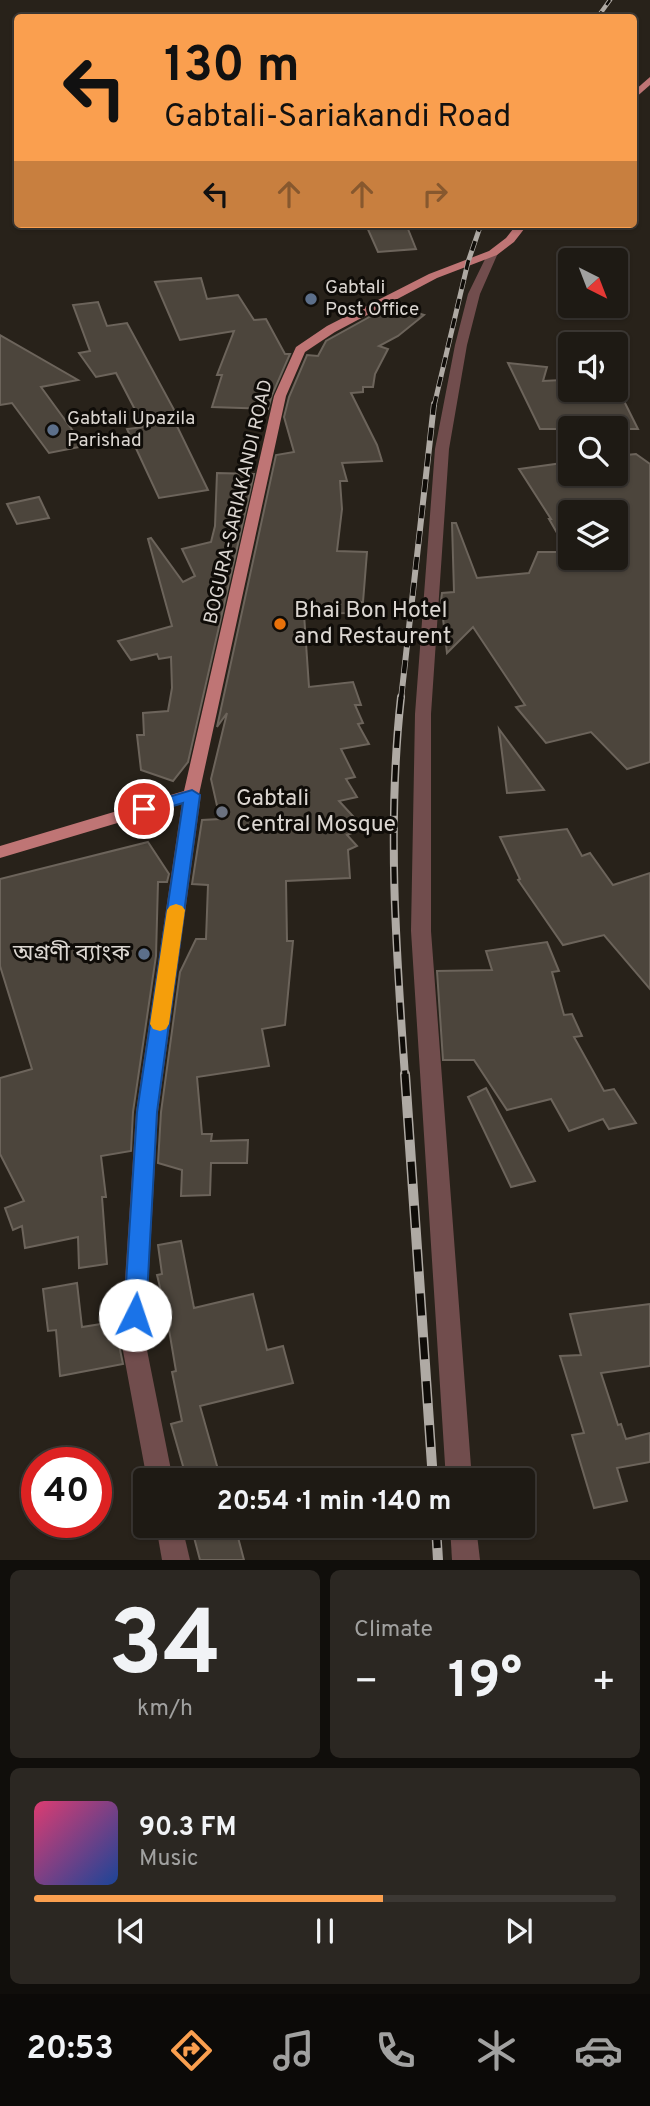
<!DOCTYPE html>
<meta charset="utf-8">
<style>
:root{--surface:#1e1a14;--page:#2b2722;--text:#f1f3f6;--muted:#a1a1a0;--line:#3c3834;--accent:#fa9f4f}
body{margin:0;font-family:Overpass,"Noto Sans Bengali",sans-serif;background:var(--page);color:var(--text);height:100vh;display:flex;flex-direction:column;font-size:26px;white-space:nowrap}
*{box-sizing:border-box;margin:0}
p{font-size:23px;color:var(--muted)}
.icon{flex:none;width:38px;height:38px;fill:none;stroke:currentColor;stroke-width:2;stroke-linecap:round;stroke-linejoin:round}
.map{position:relative;height:1560px;overflow:hidden}
.panel{display:flex;flex-direction:column;gap:10px;padding:10px;background:#100e0b;flex:1}
.panel>*{flex:none}
.guide{position:absolute;left:14px;top:14px;width:623px;height:214px;border-radius:7px;box-shadow:0 2px 5px #0004,0 0 0 2px var(--line);background:#fa9f4f;color:#111;overflow:hidden}
.needle{width:46px;rotate:138deg}
.buttons{position:absolute;left:558px;top:248px;display:grid;gap:14px}
.buttons a{display:grid;place-items:center;width:70px;height:70px;border-radius:7px;background:var(--surface);box-shadow:0 2px 5px #0004,0 0 0 2px var(--line);font-size:35px}
.speed{position:absolute;left:21px;top:1447px;display:flex;gap:14px;font-size:35px;font-weight:700;text-align:center}
.speed>*{display:grid;place-content:center;width:91px;height:91px;border-radius:50%;background:var(--surface);box-shadow:0 2px 5px #0004,0 0 0 2px var(--line);line-height:1}
.speed .limit{border:10px solid #d22;background:#fff;color:#111}
.pin{position:absolute;display:grid;place-items:center;width:60px;height:60px;color:#fff;margin:-30px;border:4px solid #fff;border-radius:50%;box-shadow:0 2px 7px #0007}
.me{position:absolute;width:77px;margin:-38px;rotate:4deg;stroke-linejoin:round;filter:drop-shadow(0 0 5px #0008)}
.turn{display:flex;align-items:center;gap:24px;height:147px;padding:0 35px;font-size:32px}
.turn .icon{width:91px;height:91px;stroke-width:2.5}
.turn b{display:block;font-size:49px;line-height:60px}
.lanes{display:flex;align-items:center;height:66px;padding:0 35px;background:#0003;justify-content:center;gap:35px;direction:ltr}
.lanes .off{opacity:.35}
.big{font-size:52px;font-weight:700;line-height:1.1}
.panel .card{flex:1;display:flex;flex-direction:column;justify-content:center;gap:10px;min-width:0;padding:0 24px;border-radius:10px;background:var(--page)}
.panel .dial{align-items:center;gap:0}
.dial b{font-size:91px;line-height:1}
.song{display:flex;align-items:center;gap:21px}
.cover{width:84px;height:84px;border-radius:10px;background:linear-gradient(135deg,hsl(340 70% 55%),hsl(220 70% 35%))}
.played{height:7px;border-radius:4px;background:linear-gradient(90deg,var(--accent) 60%,var(--line) 60%)}
.keys{display:flex;justify-content:space-around;direction:ltr}
.heat{display:flex;justify-content:space-between;align-items:center;font-size:38px;direction:ltr}
.panel .tiles{flex:1;display:grid;gap:10px;grid-template-columns:1fr 1fr}
.card:last-child{grid-column:span 2}
.trip{position:absolute;left:133px;top:1468px;width:402px;height:70px;border-radius:7px;background:var(--surface);box-shadow:0 2px 5px #0004,0 0 0 2px var(--line);font-weight:700;line-height:70px;text-align:center}
.menu{display:flex;height:112px;justify-content:space-around;align-items:center;background:#0c0a08;color:var(--muted)}
.menu .icon{width:49px;height:49px}
.menu .current{color:var(--accent)}
.menu b{font-size:32px;color:var(--text)}
.map>svg:first-child{display:block}
.building{fill:#4c453c;stroke:#6c645b;stroke-width:2;fill-rule:evenodd}
.lines{fill:none;stroke-linecap:round;stroke-linejoin:round}
.minor{fill:#714d4d;fill-rule:evenodd}
.major{fill:#bf7575;fill-rule:evenodd}
.rail-far4-casing{stroke:#afaaa4;stroke-width:4.5}
.rail-far3-casing{stroke:#afaaa4;stroke-width:5}
.rail-far2-casing{stroke:#afaaa4;stroke-width:6}
.rail-far1-casing{stroke:#afaaa4;stroke-width:8}
.rail-casing{stroke:#afaaa4;stroke-width:10}
.rail-far4{stroke:#0f0c08;stroke-width:2.5;stroke-dasharray:8;stroke-linecap:butt}
.rail-far3{stroke:#0f0c08;stroke-width:3.5;stroke-dasharray:10;stroke-linecap:butt}
.rail-far2{stroke:#0f0c08;stroke-width:4.5;stroke-dasharray:13;stroke-linecap:butt}
.rail-far1{stroke:#0f0c08;stroke-width:5;stroke-dasharray:17;stroke-linecap:butt}
.rail{stroke:#0f0c08;stroke-width:7;stroke-dasharray:22;stroke-linecap:butt}
.route{fill:#1a73e8;stroke:#114b97;stroke-width:2}
.slow{fill:#f59e0b}
.service-dot{fill:#5c6f8a;stroke:#0f0c08;stroke-width:2.5}
.food-dot{fill:#e8710a;stroke:#0f0c08;stroke-width:2.5}
.worship-dot{fill:#6b7280;stroke:#0f0c08;stroke-width:2.5}
.labels{text-anchor:middle;dominant-baseline:central;stroke-width:6;stroke-linejoin:round;paint-order:stroke}
.far-poi-label{font-size:19px;fill:#dbd6d1;stroke:#0f0c08;text-anchor:start}
.far-street-label{font-size:19px;fill:#dbd6d1;stroke:#0f0c08}
.poi-label{font-size:23px;fill:#dbd6d1;stroke:#0f0c08;text-anchor:start}
</style>
<div class="map">
<svg width="650" height="1560" viewBox="0 0 650 1560">
<rect width="100%" height="100%" fill="#28221a"/>
<g class="building">
<path d="M 406,224 L 416,249 L 378,252 L 366,225 Z"/>
<path d="M 201,278 L 207,299 L 238,295 L 254,320 L 266,319 L 285,354 L 290,354 L 272,395 L 268,409 L 212,407 L 222,375 L 217,375 L 234,331 L 180,340 L 155,282 Z"/>
<path d="M 98,302 L 107,326 L 127,323 L 179,419 L 174,420 L 208,490 L 159,498 L 127,429 L 144,427 L 116,373 L 96,377 L 79,353 L 90,351 L 73,305 Z"/>
<path d="M 391,305 L 424,315 L 398,336 L 379,346 L 388,349 L 375,374 L 373,387 L 363,387 L 363,392 L 351,393 L 377,445 L 382,461 L 342,463 L 347,481 L 340,481 L 342,509 L 337,551 L 367,552 L 363,602 L 350,602 L 348,613 L 304,614 L 309,687 L 353,682 L 361,705 L 355,705 L 363,723 L 358,724 L 369,744 L 341,749 L 355,777 L 346,779 L 357,797 L 339,801 L 364,828 L 347,835 L 357,846 L 348,850 L 350,878 L 286,881 L 287,941 L 293,941 L 285,1025 L 262,1029 L 269,1066 L 197,1077 L 202,1134 L 212,1134 L 211,1141 L 248,1140 L 247,1163 L 211,1163 L 210,1195 L 181,1196 L 182,1170 L 158,1163 L 161,1112 L 180,972 L 196,939 L 206,939 L 208,885 L 192,884 L 202,820 L 220,819 L 211,779 L 227,713 L 217,727 L 276,455 L 294,452 L 284,417 L 289,397 L 307,355 L 318,356 L 326,341 Z"/>
<path d="M 0,335 L 78,380 L 41,387 L 84,446 L 49,453 L 12,403 L 0,405 Z"/>
<path d="M 508,363 L 547,367 L 543,381 L 562,380 L 569,390 L 620,393 L 638,429 L 540,429 Z"/>
<path d="M 636,454 L 650,464 L 650,762 L 627,769 L 591,732 L 546,743 L 516,707 L 525,705 L 473,627 L 447,653 L 441,601 L 442,593 L 454,592 L 452,523 L 456,523 L 477,578 L 529,573 L 538,552 L 568,552 L 549,519 L 551,519 L 519,469 L 570,462 L 570,474 L 616,474 L 616,456 ZM 570,513 L 616,513 L 616,558 L 570,558 Z"/>
<path d="M 217,473 L 254,474 L 188,762 L 173,781 L 141,770 L 137,735 L 144,735 L 143,713 L 168,711 L 172,688 L 171,657 L 159,659 L 157,654 L 131,660 L 118,641 L 172,626 L 148,539 L 151,538 L 183,582 L 195,576 L 182,549 L 211,542 L 215,526 Z"/>
<path d="M 39,497 L 49,518 L 17,524 L 7,504 Z"/>
<path d="M 499,729 L 544,790 L 507,793 Z"/>
<path d="M 567,829 L 582,856 L 590,853 L 613,885 L 650,873 L 650,989 L 604,935 L 563,945 L 518,880 L 520,879 L 500,837 Z"/>
<path d="M 148,842 L 169,874 L 167,882 L 158,882 L 156,956 L 133,1112 L 131,1151 L 101,1156 L 106,1197 L 102,1197 L 107,1264 L 79,1268 L 78,1237 L 25,1248 L 22,1226 L 13,1230 L 5,1208 L 24,1201 L 0,1154 L 0,1078 L 32,1069 L 0,966 L 0,879 Z"/>
<path d="M 547,942 L 559,971 L 552,972 L 564,1015 L 572,1014 L 582,1036 L 574,1037 L 604,1091 L 614,1089 L 636,1123 L 609,1129 L 603,1119 L 569,1131 L 551,1099 L 507,1110 L 474,1060 L 443,1060 L 437,971 L 492,970 L 486,951 Z"/>
<path d="M 486,1088 L 535,1181 L 511,1187 L 468,1097 Z"/>
<path d="M 181,1241 L 194,1308 L 253,1294 L 267,1350 L 283,1346 L 293,1383 L 200,1406 L 221,1480 L 187,1480 L 171,1424 L 182,1421 L 172,1372 L 176,1371 L 166,1312 L 157,1275 L 162,1274 L 158,1245 Z"/>
<path d="M 77,1283 L 82,1327 L 120,1321 L 118,1340 L 123,1364 L 60,1376 L 56,1330 L 48,1331 L 43,1289 Z"/>
<path d="M 650,1304 L 650,1366 L 601,1373 L 618,1425 L 621,1424 L 626,1439 L 650,1433 L 650,1462 L 617,1468 L 627,1501 L 594,1508 L 572,1435 L 584,1433 L 560,1356 L 581,1355 L 570,1314 Z"/>
<path d="M 191,1526 L 235,1526 L 244,1560 L 200,1560 Z"/>
</g>
<g class="lines">
<g class="minor">
<path d="M 489,251 L 498,253 L 480,294 L 467,345 L 449,449 L 431,714 L 431,931 L 472,1480 L 446,1480 L 411,931 L 415,714 L 435,449 L 455,345 L 468,294 Z"/>
<path d="M 192,789 L 201,795 L 158,1112 L 145,1340 L 173,1480 L 147,1480 L 121,1340 L 136,1112 L 183,795 Z"/>
<path d="M 156,1526 L 182,1526 L 190,1560 L 162,1560 Z"/>
<path d="M 450,1526 L 476,1526 L 480,1560 L 452,1560 Z"/>
</g>
<g class="major">
<path d="M 650,77 L 650,85 L 634,99 L 634,91 Z"/>
<path d="M 517,224 L 528,224 L 514,242 L 497,255 L 437,278 L 335,332 L 305,352 L 286,396 L 198,799 L 0,858 L 0,846 L 184,791 L 274,396 L 296,347 L 327,326 L 429,274 L 489,251 L 506,238 Z"/>
</g>
<defs>
<path id="rail-far4" d="M 597,18 L 610,0"/>
<path id="rail-far3" d="M 434,406 L 468,262 L 481,224"/>
<path id="rail-far2" d="M 401,699 L 434,404"/>
<path id="rail-far1" d="M 401,697 C 387,823 396,950 405,1076"/>
<g id="rail">
<path d="M 405,1074 L 433,1480"/>
<path d="M 436,1526 L 438,1560"/>
</g>
</defs>
<use href="#rail-far4" class="rail-far4-casing"/>
<use href="#rail-far3" class="rail-far3-casing"/>
<use href="#rail-far2" class="rail-far2-casing"/>
<use href="#rail-far1" class="rail-far1-casing"/>
<use href="#rail" class="rail-casing"/>
<use href="#rail-far4" class="rail-far4"/>
<use href="#rail-far3" class="rail-far3"/>
<use href="#rail-far2" class="rail-far2"/>
<use href="#rail-far1" class="rail-far1"/>
<use href="#rail" class="rail"/>
</g>
<path class="route" d="M 192,790 L 200,795 L 157,1112 L 146,1315 L 143,1322 L 135,1325 L 127,1322 L 124,1315 L 137,1112 L 183,803 L 144,815 L 136,809 L 138,806 Z"/>
<path class="slow" d="M 176,904 L 182,906 L 185,910 L 169,1024 L 166,1029 L 160,1031 L 153,1029 L 150,1024 L 167,910 L 170,906 Z"/>
<g class="service-dot">
<circle cx="311" cy="299" r="7"/>
<circle cx="53" cy="430" r="7"/>
<circle cx="144" cy="954" r="7"/>
</g>
<circle class="food-dot" cx="280" cy="624" r="7"/>
<circle class="worship-dot" cx="222" cy="812" r="7"/>
<g class="labels">
<g class="far-poi-label">
<text x="325" y="288">Gabtali<tspan x="325" dy="22">Post Office</tspan></text>
<text x="67" y="419">Gabtali Upazila<tspan x="67" dy="22">Parishad</tspan></text>
</g>
<g class="far-street-label">
<text transform="translate(239 502) rotate(-77)">BOGURA-SARIAKANDI ROAD</text>
</g>
<g class="poi-label">
<text x="294" y="611">Bhai Bon Hotel<tspan x="294" dy="26">and Restaurent</tspan></text>
<text x="236" y="799">Gabtali<tspan x="236" dy="26">Central Mosque</tspan></text>
<text x="130" y="954" text-anchor="end">অগ্রণী ব্যাংক</text>
</g>
</g>
</svg>
<div class="buttons">
<a><svg class="needle" viewBox="-14 -14 28 28"><path d="M0-13l5 13h-10z" fill="#e53935"/><path d="M0 13l5-13h-10z" fill="#a1a1a0"/></svg></a>
<a><svg class="icon" aria-label="sound" viewBox="0 0 24 24"><path d="M4 9h4l5-4v14l-5-4H4zM17 9q2 3 0 6"/></svg></a>
<a><svg class="icon" aria-label="search" viewBox="0 0 24 24"><circle cx="10" cy="10" r="6"/><path d="M15 15l6 6"/></svg></a>
<a><svg class="icon" aria-label="layers" viewBox="0 0 24 24"><path d="M12 4l9 5-9 5-9-5zM3 14l9 5 9-5"/></svg></a>
</div>
<div class="speed"><div class="limit">40</div></div>
<div class="pin" style="left:144px;top:809px;background:#d93025"><svg class="icon" aria-label="arrive" viewBox="0 0 24 24"><path d="M6 21V4h12l-3 4 3 4H6"/></svg></div>
<svg class="me" style="left:135px;top:1315px" viewBox="-20 -20 40 40"><circle r="19" fill="#fff"/><path d="M0-13L10 11 0 6-10 11z" fill="#1a73e8"/></svg>
<div class="trip">20:54 · 1 min · 140 m</div>
<div class="guide">
<div class="turn"><svg class="icon" aria-label="left" viewBox="0 0 24 24"><path d="M17 20v-9H6M10 6l-5 5 5 5"/></svg><div><b>130 m</b>Gabtali-Sariakandi Road</div></div>
<div class="lanes"><svg class="icon" aria-label="left" viewBox="0 0 24 24"><path d="M17 20v-9H6M10 6l-5 5 5 5"/></svg><svg class="icon off" aria-label="ahead" viewBox="0 0 24 24"><path d="M12 20V5M6 11l6-6 6 6"/></svg><svg class="icon off" aria-label="ahead" viewBox="0 0 24 24"><path d="M12 20V5M6 11l6-6 6 6"/></svg><svg class="icon off" aria-label="right" viewBox="0 0 24 24"><path d="M7 20v-9h11M14 6l5 5-5 5"/></svg></div>
</div>
</div>
<section class="panel">
<div class="tiles">
<div class="card dial"><b>34</b><p>km/h</p></div>
<div class="card"><p>Climate</p>
<div class="heat"><a>−</a><b class="big">19°</b><a>+</a></div>
</div>
<div class="card">
<div class="song"><i class="cover"></i><div><b>90.3 FM</b><p>Music</p></div></div>
<div class="played"></div>
<div class="keys"><svg class="icon" aria-label="previous" viewBox="0 0 24 24"><path d="M18 5L8 12l10 7zM5 5v14"/></svg><svg class="icon" aria-label="pause" viewBox="0 0 24 24"><path d="M8 5v14M16 5v14"/></svg><svg class="icon" aria-label="next" viewBox="0 0 24 24"><path d="M6 5l10 7-10 7zM19 5v14"/></svg></div>
</div>
</div>
</section>
<nav class="menu">
<b>20:53</b>
<svg class="icon current" aria-label="directions" viewBox="0 0 24 24"><path d="M12 3l9 9-9 9-9-9zM9 14v-3h6M13 9l2 2-2 2"/></svg>
<svg class="icon" aria-label="music" viewBox="0 0 24 24"><path d="M9 18V5l10-2v13"/><circle cx="6" cy="18" r="3"/><circle cx="16" cy="16" r="3"/></svg>
<svg class="icon" aria-label="phone" viewBox="0 0 24 24"><path d="M5 4h4l2 5-3 2q2 4 5 5l2-3 5 2v4C11 20 4 13 5 4z"/></svg>
<svg class="icon" aria-label="climate" viewBox="0 0 24 24"><path d="M12 3v18M4 7l16 10M4 17L20 7"/></svg>
<svg class="icon" aria-label="car" viewBox="0 0 24 24"><path d="M5 17H2v-5l4-1 3-4h7l3 4 3 1v5h-3M9 17h6M6 11h13"/><circle cx="7" cy="17" r="2"/><circle cx="17" cy="17" r="2"/></svg>
</nav>
